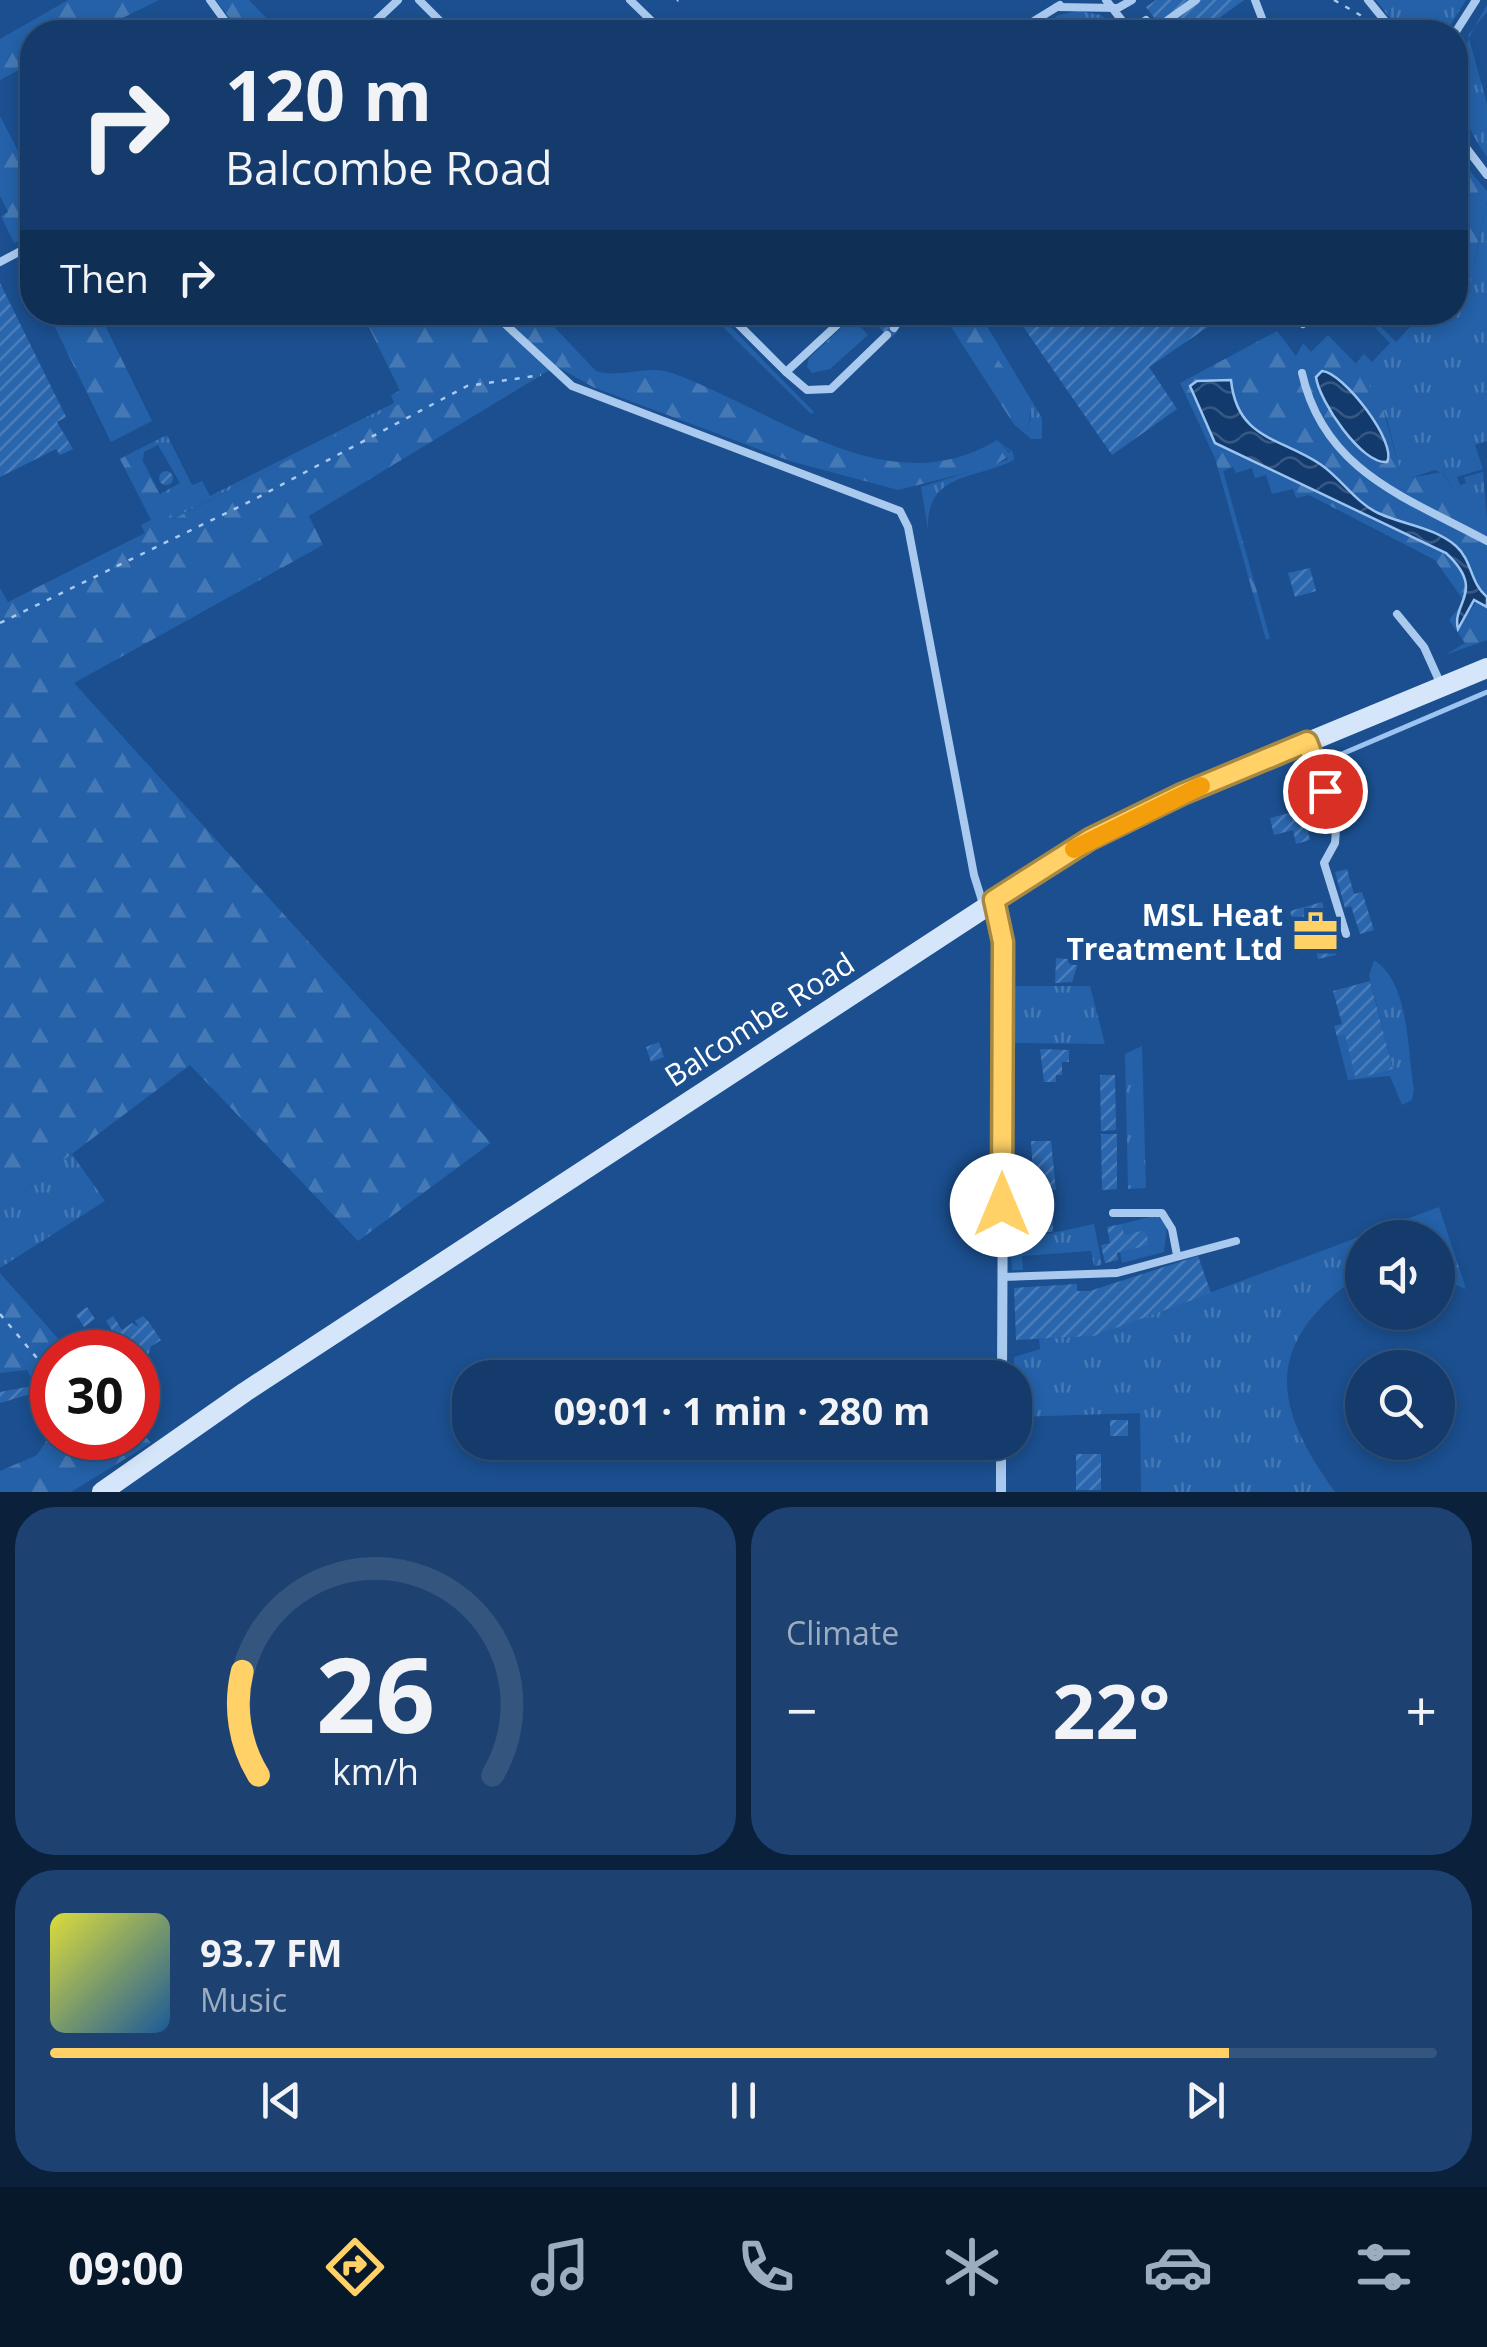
<!DOCTYPE html>
<meta charset="utf-8">
<style>
:root{--surface:#143b6b;--page:#1d4271;--text:#f1f3f6;--muted:#9dadc1;--line:#33557e;--accent:#ffd166}
body{margin:0;font-family:"Open Sans",sans-serif;background:var(--page);color:var(--text);height:100vh;display:flex;flex-direction:column;font-size:38px;white-space:nowrap}
*{box-sizing:border-box;margin:0}
p{font-size:32px;color:var(--muted)}
.icon{flex:none;width:55px;height:55px;fill:none;stroke:currentColor;stroke-width:2;stroke-linecap:round;stroke-linejoin:round}
.map{position:relative;height:1492px;overflow:hidden}
.sheet{display:flex;flex-direction:column;gap:15px;padding:15px;background:#0b203b;flex:1}
.sheet>*{flex:none}
.banner{position:absolute;left:20px;top:20px;width:1448px;height:305px;border-radius:40px;box-shadow:0 5px 15px #0003,0 0 0 2px var(--line);background:#143b6b;color:var(--text);overflow:hidden}
.fabs{position:absolute;left:1345px;top:1220px;display:grid;gap:20px}
.fabs a{display:grid;place-items:center;width:110px;height:110px;border-radius:50%;background:var(--surface);box-shadow:0 5px 15px #0003,0 0 0 2px var(--line);font-size:50px}
.speed{position:absolute;left:30px;top:1330px;display:flex;gap:20px;font-size:50px;font-weight:700;text-align:center}
.speed>*{display:grid;place-content:center;width:130px;height:130px;border-radius:50%;background:var(--surface);box-shadow:0 5px 15px #0003,0 0 0 2px var(--line);line-height:1}
.speed .limit{border:15px solid #d22;background:#fff;color:#111}
.pin{position:absolute;display:grid;place-items:center;width:85px;height:85px;color:#fff;margin:-42px;border:5px solid #fff;border-radius:50%;box-shadow:0 2px 10px #0007}
.me{position:absolute;width:110px;margin:-55px;rotate:0deg;stroke-linejoin:round;filter:drop-shadow(0 0 8px #0008)}
.turn{display:flex;align-items:center;gap:35px;height:210px;padding:0 40px;font-size:45px}
.turn .icon{width:130px;height:130px;stroke-width:2.5}
.turn b{display:block;font-size:70px;line-height:85px}
.then{display:flex;align-items:center;height:95px;padding:0 40px;background:#0003;gap:20px;font-size:38px}
.big{font-size:75px;font-weight:700;line-height:1.1}
.sheet .card{flex:1;display:flex;flex-direction:column;justify-content:center;gap:15px;min-width:0;padding:0 35px;border-radius:40px;background:var(--page)}
.sheet .dial{align-items:center;gap:0}
.dial svg{height:260px;overflow:visible;fill:none;stroke:var(--line);stroke-width:7;stroke-linecap:round;text-anchor:middle}
.dial text{fill:var(--text);stroke:none}
.song{display:flex;align-items:center;gap:30px}
.cover{width:120px;height:120px;border-radius:15px;background:linear-gradient(135deg,hsl(60 70% 55%),hsl(210 70% 35%))}
.played{height:10px;border-radius:5px;background:linear-gradient(90deg,var(--accent) 85%,var(--line) 85%)}
.keys{display:flex;justify-content:space-around;direction:ltr}
.heat{display:flex;justify-content:space-between;align-items:center;font-size:55px;direction:ltr}
.sheet .tiles{flex:1;display:grid;gap:15px;grid-template-columns:1fr 1fr}
.card:last-child{grid-column:span 2}
.trip{position:absolute;left:452px;top:1360px;width:580px;height:100px;border-radius:40px;background:var(--surface);box-shadow:0 5px 15px #0003,0 0 0 2px var(--line);font-weight:700;line-height:100px;text-align:center}
.tab-bar{display:flex;height:160px;justify-content:space-around;align-items:center;background:#08182b;color:var(--muted)}
.tab-bar .icon{width:70px;height:70px}
.tab-bar .selected{color:var(--accent)}
.tab-bar b{font-size:45px;color:var(--text)}
.map>svg:first-child{display:block}
.grass{fill:url(#grass-tufts)}
.forest{fill:url(#forest-firs);fill-rule:evenodd}
.water{fill:url(#water-waves);stroke:#9cc4f0;stroke-width:2.5}
.lines{fill:none;stroke-linecap:round;stroke-linejoin:round}
.stream{stroke:#9cc4f0;stroke-width:5}
.building{fill:url(#building-hatch)}
.path{stroke:#a9c9ee;stroke-width:2.5;stroke-dasharray:5 8;stroke-linecap:butt}
.lane{stroke:#a9c9ee;stroke-width:8}
.street{stroke:#a9c9ee;stroke-width:10}
.secondary{stroke:#d6e6fa;stroke-width:20}
.route-casing{stroke:#a68842;stroke-width:25}
.route{stroke:#ffd166;stroke-width:18}
.slow{stroke:#f59e0b;stroke-width:18}
.labels{text-anchor:middle;dominant-baseline:central;stroke-width:10;stroke-linejoin:round;paint-order:stroke}
.poi-label{font-size:30px;font-weight:bold;fill:#fff;stroke:#1b4f8f;text-anchor:end}
.street-label{font-size:30px;fill:#fff;stroke:#1b4f8f}
</style>
<div class="map">
<svg width="1487" height="1492" viewBox="0 0 1487 1492">
<defs>
<pattern id="grass-tufts" width="24" height="20" patternUnits="userSpaceOnUse" patternTransform="scale(2.5)"><rect width="24" height="20" fill="#2461a8"/><path d="M3 7l-1-3M5 7V3M7 7l1-3M15 17l-1-3M17 17v-4M19 17l1-3" fill="none" stroke="#4579b5"/></pattern>
<pattern id="forest-firs" width="22" height="20" patternUnits="userSpaceOnUse" patternTransform="scale(2.5)"><rect width="22" height="20" fill="#2461a8"/><path d="M5 1l3.5 6h-7zM16 11l3.5 6h-7z" fill="#4579b5"/></pattern>
<pattern id="water-waves" width="16" height="10" patternUnits="userSpaceOnUse" patternTransform="scale(2.5)"><rect width="16" height="10" fill="#123a6d"/><path d="M0 5q4-4 8 0t8 0" fill="none" stroke="#365883"/></pattern>
<pattern id="building-hatch" width="6" height="6" patternUnits="userSpaceOnUse" patternTransform="scale(2.5)"><rect width="6" height="6" fill="#2a66ad"/><path d="M-1 1l2-2M0 6l6-6M5 7l2-2" fill="none" stroke="#4a7db9"/></pattern>
</defs>
<rect width="100%" height="100%" fill="#1b4f8f"/>
<g class="grass">
<path d="M 1376,0 L 1466,0 L 1446,32 L 1401,32 Z"/>
<path d="M 1487,5 L 1487,12 L 1468,35 L 1487,104 L 1487,157 C 1448,102 1452,60 1487,5 Z"/>
<path d="M 1078,11 L 1101,15 L 1117,30 L 1101,32 L 1092,20 L 1081,27 L 1074,18 L 1052,32 L 1034,32 L 1059,15 Z"/>
<path d="M 1487,202 L 1487,441 L 1475,445 L 1483,469 L 1457,477 L 1460,485 L 1466,483 L 1464,477 L 1483,472 L 1487,519 L 1455,492 L 1444,474 L 1435,470 L 1410,478 L 1401,474 L 1386,416 L 1356,363 L 1364,354 L 1372,362 L 1390,343 L 1361,313 L 1367,313 L 1396,342 L 1423,313 L 1437,316 L 1455,312 L 1475,261 Z"/>
<path d="M 717,313 L 814,412 L 811,414 L 713,317 Z"/>
<path d="M 969,313 L 979,313 L 1042,418 L 1042,439 L 1031,439 L 1016,426 L 1029,429 L 1031,414 Z"/>
<path d="M 852,318 L 868,335 L 830,369 L 812,373 L 807,367 L 809,358 Z"/>
<path d="M 401,390 L 406,401 L 172,519 L 160,494 L 180,483 L 158,445 L 144,452 L 143,461 L 137,450 L 167,435 L 192,485 L 202,481 L 210,496 L 394,403 L 391,395 Z"/>
<path d="M 997,440 L 1013,452 L 1014,460 C 974,480 926,472 928,530 L 921,487 L 1007,460 L 1010,452 Z"/>
<path d="M 1374,960 C 1410,983 1407,1050 1414,1090 L 1412,1100 L 1402,1105 L 1390,1076 L 1348,1080 L 1337,1037 L 1345,1035 L 1357,1078 L 1393,1068 L 1369,976 Z"/>
<path d="M 1015,986 L 1090,986 L 1105,1044 L 1014,1043 Z"/>
<path d="M 1142,1046 L 1146,1188 L 1128,1189 L 1125,1054 Z"/>
<path d="M 72,1154 L 105,1201 L 0,1268 L 0,1208 Z"/>
<path d="M 1015,1197 L 1015,1241 L 1094,1224 L 1102,1265 L 1094,1266 L 1091,1251 L 1022,1256 L 1023,1270 L 1012,1270 L 1009,1201 Z"/>
<path d="M 1439,1207 L 1466,1289 L 1438,1278 L 1438,1238 L 1362,1238 L 1362,1273 C 1266,1341 1268,1400 1335,1492 L 1141,1492 L 1140,1413 L 1015,1417 L 1014,1357 L 1040,1349 L 1039,1339 L 1094,1336 Z"/>
<path d="M 1157,1215 L 1167,1227 L 1164,1252 L 1122,1263 L 1120,1252 L 1149,1245 L 1146,1231 L 1124,1235 L 1122,1224 Z"/>
</g>
<g class="forest">
<path d="M 68,0 L 159,0 L 94,32 L 32,32 L 32,63 L 0,80 L 0,39 Z"/>
<path d="M 216,0 L 249,0 L 280,32 L 240,32 Z"/>
<path d="M 0,116 L 32,178 L 32,235 L 14,243 L 1,216 L 8,212 L 0,196 Z"/>
<path d="M 1455,154 L 1487,191 L 1487,202 L 1470,283 L 1455,306 Z"/>
<path d="M 48,313 L 99,313 L 152,421 L 111,442 Z"/>
<path d="M 362,313 L 541,313 L 596,371 C 621,379 647,364 672,373 C 776,410 887,507 997,440 L 1011,455 L 993,466 L 898,490 L 790,461 L 593,387 L 556,366 L 309,516 L 323,545 L 74,683 L 491,1143 L 358,1241 L 190,1065 L 0,1208 L 0,588 L 8,602 L 145,533 L 141,525 L 151,520 L 120,459 L 137,450 L 173,519 L 405,401 Z"/>
<path d="M 942,313 L 969,313 L 1030,411 L 1029,429 L 1015,426 Z"/>
<path d="M 1277,331 L 1296,356 L 1303,343 L 1311,352 L 1328,335 L 1359,367 L 1383,409 L 1401,474 L 1410,478 L 1442,472 L 1455,492 L 1487,519 L 1487,597 C 1470,583 1472,560 1456,546 C 1432,525 1398,525 1372,510 C 1351,498 1339,477 1320,464 C 1278,437 1238,438 1231,380 L 1192,383 L 1215,443 L 1446,554 C 1484,590 1455,597 1457,628 L 1478,600 L 1487,607 L 1487,640 L 1445,655 L 1465,643 L 1449,620 L 1464,601 L 1435,560 L 1309,495 L 1296,498 L 1293,489 L 1272,494 L 1266,475 L 1255,478 L 1252,468 L 1236,473 L 1233,467 L 1223,471 L 1270,638 L 1266,640 L 1215,458 L 1180,383 ZM 1368,412 L 1388,444 L 1390,459 L 1382,464 L 1332,416 Z"/>
<path d="M 0,1273 L 70,1352 L 52,1352 L 51,1414 L 27,1370 L 0,1373 Z"/>
<path d="M 138,1428 L 151,1443 L 71,1492 L 0,1492 L 0,1471 L 37,1455 L 52,1432 L 62,1450 L 80,1453 L 82,1438 L 138,1438 Z"/>
</g>
<g class="water">
<path d="M 1322,371 C 1343,372 1398,443 1387,462 C 1362,465 1319,401 1316,377 Z"/>
<path d="M 1231,380 C 1237,439 1279,437 1320,464 C 1341,478 1355,502 1378,513 C 1404,525 1434,527 1456,546 C 1472,560 1470,583 1487,597 L 1487,607 L 1474,600 L 1458,629 C 1451,603 1487,591 1446,553 L 1215,443 L 1190,386 L 1197,381 Z"/>
</g>
<g class="lines">
<path class="stream" d="M 1323,762 L 1487,692"/>
</g>
<g class="building">
<path d="M 1156,0 L 1244,0 L 1200,32 L 1165,32 L 1146,7 Z"/>
<path d="M 0,283 L 66,417 L 57,422 L 73,449 L 60,455 L 56,449 L 0,477 Z"/>
<path d="M 864,312 L 889,312 L 883,318 L 897,332 L 890,338 Z"/>
<path d="M 1013,312 L 1230,312 L 1149,367 L 1177,409 L 1112,455 Z"/>
<circle cx="166" cy="478" r="7"/>
<path d="M 1310,568 L 1316,591 L 1295,597 L 1288,573 Z"/>
<path d="M 1323,804 L 1329,825 L 1308,831 L 1310,840 L 1296,844 L 1293,830 L 1274,835 L 1270,818 Z"/>
<path d="M 1347,869 L 1354,894 L 1362,892 L 1374,930 L 1360,934 L 1351,906 L 1345,908 L 1335,872 Z"/>
<path d="M 1322,902 L 1336,955 L 1318,959 L 1316,950 L 1302,954 L 1290,911 Z"/>
<path d="M 1056,958 L 1079,960 L 1072,982 L 1055,983 Z"/>
<path d="M 1370,981 L 1393,1069 L 1356,1079 L 1345,1035 L 1337,1037 L 1334,1026 L 1342,1024 L 1333,991 Z"/>
<path d="M 659,1042 L 664,1057 L 651,1062 L 646,1047 Z"/>
<path d="M 1040,1049 L 1069,1050 L 1069,1062 L 1062,1062 L 1062,1075 L 1056,1075 L 1056,1082 L 1044,1082 Z"/>
<path d="M 1100,1075 L 1115,1075 L 1116,1130 L 1101,1131 Z"/>
<path d="M 1101,1134 L 1117,1134 L 1117,1189 L 1102,1190 Z"/>
<path d="M 1031,1141 L 1051,1141 L 1056,1190 L 1034,1190 Z"/>
<path d="M 1053,1216 L 1053,1232 L 1038,1232 L 1038,1217 Z"/>
<path d="M 1122,1224 L 1124,1235 L 1146,1230 L 1149,1245 L 1117,1253 L 1118,1260 L 1105,1263 L 1101,1245 L 1110,1243 L 1107,1227 Z"/>
<path d="M 1198,1256 L 1211,1293 L 1094,1336 L 1016,1340 L 1014,1288 L 1077,1284 L 1077,1291 L 1090,1291 Z"/>
<path d="M 87,1307 L 95,1319 L 84,1327 L 76,1315 Z"/>
<path d="M 113,1316 L 122,1330 L 132,1323 L 139,1327 L 135,1321 L 143,1316 L 148,1321 L 161,1340 L 150,1347 L 148,1358 L 138,1365 L 138,1352 L 131,1352 L 125,1344 L 127,1352 L 84,1352 L 113,1332 L 106,1321 Z"/>
<path d="M 32,1386 L 34,1393 L 0,1403 L 0,1392 Z"/>
<rect x="1110" y="1420" width="18" height="16"/>
<rect x="1076" y="1454" width="25" height="36"/>
</g>
<g class="lines">
<g class="path">
<path d="M 1334,0 L 1360,15 L 1376,32"/>
<path d="M 677,1 L 678,0"/>
<path d="M 0,623 L 253,500 L 467,386 L 541,375"/>
<path d="M 0,1314 L 52,1376"/>
<path d="M 105,1438 L 120,1455"/>
</g>
<g class="lane">
<path d="M 210,0 L 233,32"/>
<path d="M 419,0 L 451,32"/>
<path d="M 630,0 L 663,32"/>
<path d="M 1106,0 L 1131,32"/>
<path d="M 1368,0 L 1394,32"/>
<path d="M 1057,7 L 1118,8 L 1132,0"/>
<path d="M 1130,31 L 1146,20"/>
<path d="M 364,32 L 398,0"/>
<path d="M 1016,32 L 1060,5"/>
<path d="M 1151,32 L 1196,0"/>
<path d="M 1250,32 L 1263,21 L 1255,0"/>
<path d="M 1455,33 L 1476,0"/>
<path d="M 1455,133 L 1487,175"/>
<path d="M 0,262 L 32,245"/>
<path d="M 492,312 L 572,386 L 900,511 L 908,527 L 974,875 L 984,907"/>
<path d="M 726,312 L 786,372 L 851,312"/>
<path d="M 1290,312 L 1303,324 L 1320,312"/>
<path d="M 894,328 L 905,312"/>
<path d="M 786,372 L 807,390 L 831,389 L 887,335"/>
<path d="M 1302,373 C 1324,472 1408,498 1487,541"/>
<path d="M 1397,614 L 1424,647 L 1442,687"/>
<path d="M 1308,747 L 1336,829 L 1335,843 L 1324,863 L 1346,934"/>
<path d="M 1113,1213 L 1162,1213 L 1172,1229 L 1177,1255"/>
<path d="M 1002,1277 L 1117,1273 L 1236,1241"/>
</g>
<g class="street">
<path d="M 994,901 L 1004,954 L 1002,1378"/>
<path d="M 1001,1492 L 1001,1442"/>
</g>
<path class="secondary" d="M 102,1492 L 245,1392 L 1090,839 L 1183,794 L 1487,668"/>
</g>
<g class="lines">
<defs>
<path id="route" d="M 1002,1205 L 1003,942 L 994,900 L 1090,839 L 1182,794 L 1307,742 L 1325,791"/>
</defs>
<use href="#route" class="route-casing"/>
<use href="#route" class="route"/>
<path class="slow" d="M 1074,849 L 1201,786"/>
</g>
<defs>
<symbol id="office-bare" viewBox="-9 -9 18 18"><path d="M-6-3h4V-5.5h4V-3h4V5H-6ZM-1-4.5V-3h2v-1.5ZM-6 0V1H6V0Z" fill="#ffd166" stroke="#1b4f8f" stroke-width="2.5" paint-order="stroke"/></symbol>
</defs>
<g fill-rule="evenodd">
<use href="#office-bare" x="1284" y="900" width="63" height="63"/>
</g>
<g class="labels">
<g class="poi-label">
<text x="1283" y="914">MSL Heat<tspan x="1283" dy="34">Treatment Ltd</tspan></text>
</g>
<g class="street-label">
<text transform="translate(759 1019) rotate(-33)">Balcombe Road</text>
</g>
</g>
</svg>
<div class="fabs">
<a><svg class="icon" aria-label="sound" viewBox="0 0 24 24"><path d="M4 9h4l5-4v14l-5-4H4zM17 9q2 3 0 6"/></svg></a>
<a><svg class="icon" aria-label="search" viewBox="0 0 24 24"><circle cx="10" cy="10" r="6"/><path d="M15 15l6 6"/></svg></a>
</div>
<div class="speed"><div class="limit">30</div></div>
<div class="pin" style="left:1325px;top:791px;background:#d93025"><svg class="icon" aria-label="arrive" viewBox="0 0 24 24"><path d="M6 21V4h12l-3 4 3 4H6"/></svg></div>
<svg class="me" style="left:1002px;top:1205px" viewBox="-20 -20 40 40"><circle r="19" fill="#fff"/><path d="M0-13L10 11 0 6-10 11z" fill="#ffd166"/></svg>
<div class="trip">09:01 · 1 min · 280 m</div>
<div class="banner">
<div class="turn"><svg class="icon" aria-label="right" viewBox="0 0 24 24"><path d="M7 20v-9h11M14 6l5 5-5 5"/></svg><div><b>120 m</b>Balcombe Road</div></div>
<div class="then">Then<svg class="icon" aria-label="right" viewBox="0 0 24 24"><path d="M7 20v-9h11M14 6l5 5-5 5"/></svg></div>
</div>
</div>
<section class="sheet">
<div class="tiles">
<div class="card dial"><svg viewBox="0 0 100 80">
<path d="M14 69A42 42 0 1 1 86 69"/>
<path d="M14 69A42 42 0 0 1 9 37" stroke="#ffd166"/>
<text x="50" y="56" font-size="32" font-weight="700">26</text>
<text x="50" y="72" font-size="11">km/h</text>
</svg></div>
<div class="card"><p>Climate</p>
<div class="heat"><a>−</a><b class="big">22°</b><a>+</a></div>
</div>
<div class="card">
<div class="song"><i class="cover"></i><div><b>93.7 FM</b><p>Music</p></div></div>
<div class="played"></div>
<div class="keys"><svg class="icon" aria-label="previous" viewBox="0 0 24 24"><path d="M18 5L8 12l10 7zM5 5v14"/></svg><svg class="icon" aria-label="pause" viewBox="0 0 24 24"><path d="M8 5v14M16 5v14"/></svg><svg class="icon" aria-label="next" viewBox="0 0 24 24"><path d="M6 5l10 7-10 7zM19 5v14"/></svg></div>
</div>
</div>
</section>
<nav class="tab-bar">
<b>09:00</b>
<svg class="icon selected" aria-label="directions" viewBox="0 0 24 24"><path d="M12 3l9 9-9 9-9-9zM9 14v-3h6M13 9l2 2-2 2"/></svg>
<svg class="icon" aria-label="music" viewBox="0 0 24 24"><path d="M9 18V5l10-2v13"/><circle cx="6" cy="18" r="3"/><circle cx="16" cy="16" r="3"/></svg>
<svg class="icon" aria-label="phone" viewBox="0 0 24 24"><path d="M5 4h4l2 5-3 2q2 4 5 5l2-3 5 2v4C11 20 4 13 5 4z"/></svg>
<svg class="icon" aria-label="climate" viewBox="0 0 24 24"><path d="M12 3v18M4 7l16 10M4 17L20 7"/></svg>
<svg class="icon" aria-label="car" viewBox="0 0 24 24"><path d="M5 17H2v-5l4-1 3-4h7l3 4 3 1v5h-3M9 17h6M6 11h13"/><circle cx="7" cy="17" r="2"/><circle cx="17" cy="17" r="2"/></svg>
<svg class="icon" aria-label="filters" viewBox="0 0 24 24"><path d="M4 7h16M4 17h16"/><circle cx="9" cy="7" r="2"/><circle cx="15" cy="17" r="2"/></svg>
</nav>
